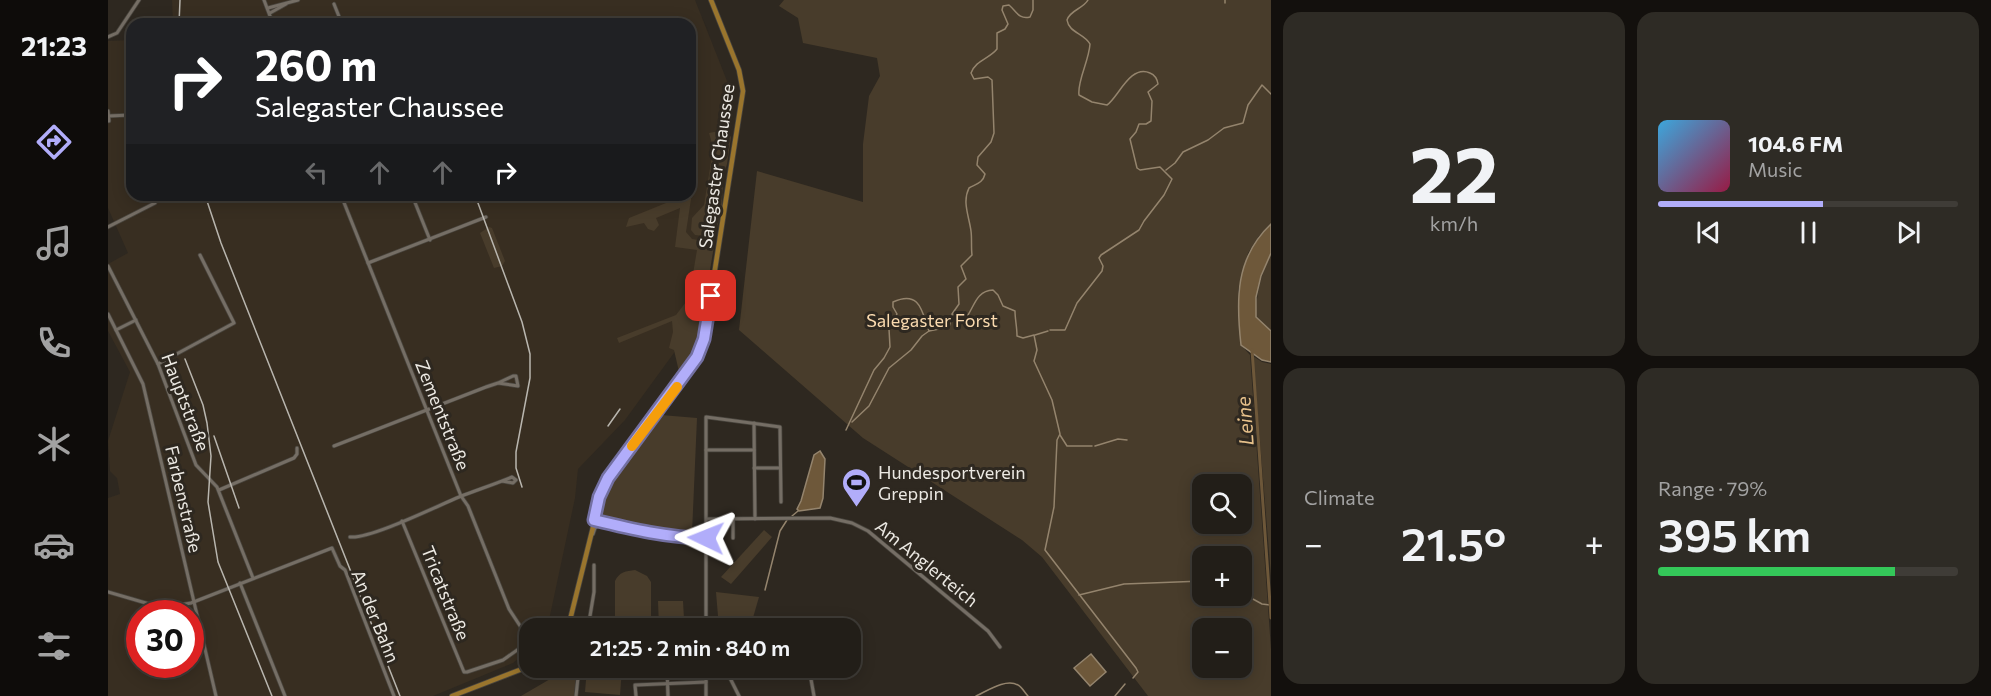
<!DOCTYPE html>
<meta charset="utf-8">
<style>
:root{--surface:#221e18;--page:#2e2b25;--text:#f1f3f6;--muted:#a2a2a2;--line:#3f3c37;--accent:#b1adfa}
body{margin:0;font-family:Commissioner,sans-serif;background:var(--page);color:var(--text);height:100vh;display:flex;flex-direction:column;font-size:22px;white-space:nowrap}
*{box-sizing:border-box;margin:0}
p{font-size:20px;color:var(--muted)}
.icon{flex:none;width:33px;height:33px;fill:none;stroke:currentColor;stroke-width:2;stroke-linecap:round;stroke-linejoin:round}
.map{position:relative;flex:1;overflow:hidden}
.sheet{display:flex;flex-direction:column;gap:12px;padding:12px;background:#13100d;width:720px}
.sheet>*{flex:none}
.top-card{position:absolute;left:18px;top:18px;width:570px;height:183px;border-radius:18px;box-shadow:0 3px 15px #0003,0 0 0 2px var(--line);background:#202124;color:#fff;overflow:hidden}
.tools{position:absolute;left:1084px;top:474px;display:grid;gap:12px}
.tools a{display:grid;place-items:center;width:60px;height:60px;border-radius:12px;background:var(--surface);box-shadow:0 3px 15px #0003,0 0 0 2px var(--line);font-size:30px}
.speed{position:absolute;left:18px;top:600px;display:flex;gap:12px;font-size:30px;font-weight:700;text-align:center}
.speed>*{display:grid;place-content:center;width:78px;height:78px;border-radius:50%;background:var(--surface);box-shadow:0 3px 15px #0003,0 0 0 2px var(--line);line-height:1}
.speed .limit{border:9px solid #d22;background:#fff;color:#111}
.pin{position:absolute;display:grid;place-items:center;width:51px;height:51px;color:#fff;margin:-26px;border-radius:12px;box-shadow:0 3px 9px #0006}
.me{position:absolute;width:66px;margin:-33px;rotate:272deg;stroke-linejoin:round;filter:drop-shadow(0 0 4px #0008)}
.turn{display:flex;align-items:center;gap:21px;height:126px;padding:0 30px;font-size:27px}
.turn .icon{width:78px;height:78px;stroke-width:2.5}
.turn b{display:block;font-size:42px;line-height:51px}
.lanes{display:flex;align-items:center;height:57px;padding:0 30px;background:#0003;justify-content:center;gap:30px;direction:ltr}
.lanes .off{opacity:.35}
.big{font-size:45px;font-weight:600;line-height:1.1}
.sheet .tile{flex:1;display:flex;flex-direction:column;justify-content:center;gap:9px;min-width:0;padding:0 21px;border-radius:18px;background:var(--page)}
.sheet .dial{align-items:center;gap:0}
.dial b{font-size:78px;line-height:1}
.song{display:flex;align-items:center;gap:18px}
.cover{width:72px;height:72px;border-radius:9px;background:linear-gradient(135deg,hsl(200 70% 55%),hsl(340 70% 35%))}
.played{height:6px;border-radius:3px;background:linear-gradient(90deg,var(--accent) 55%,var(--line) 55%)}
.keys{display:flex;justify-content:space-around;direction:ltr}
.heat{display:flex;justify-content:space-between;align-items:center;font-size:33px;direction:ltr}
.charge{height:9px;border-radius:4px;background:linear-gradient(90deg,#34c759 79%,var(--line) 0)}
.sheet .tiles{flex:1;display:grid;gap:12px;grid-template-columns:repeat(2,1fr)}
.trip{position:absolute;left:411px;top:618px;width:342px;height:60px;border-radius:18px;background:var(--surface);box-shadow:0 3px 15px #0003,0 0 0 2px var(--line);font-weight:600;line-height:60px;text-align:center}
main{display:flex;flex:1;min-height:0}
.dock{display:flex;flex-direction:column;width:108px;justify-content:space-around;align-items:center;background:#0e0c0a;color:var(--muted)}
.dock .icon{width:42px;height:42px}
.dock .active{color:var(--accent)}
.dock b{font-size:27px;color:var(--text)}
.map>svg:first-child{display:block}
.built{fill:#382e21;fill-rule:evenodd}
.green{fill:#483c2b;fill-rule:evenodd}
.water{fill:#6e583a;stroke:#94846d;stroke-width:1.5}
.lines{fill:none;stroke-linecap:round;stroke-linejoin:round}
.stream{stroke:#94846d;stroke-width:1.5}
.canal{stroke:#6e583a;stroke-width:3}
.minor-casing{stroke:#49453e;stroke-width:4.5}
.major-casing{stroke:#49453e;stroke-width:6}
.minor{stroke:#756e65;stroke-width:3}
.major{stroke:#9a752d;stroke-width:4.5}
.rail{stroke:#b9b6af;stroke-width:1.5}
.route-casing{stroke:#7370a2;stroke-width:15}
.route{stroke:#b1adfa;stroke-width:10}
.slow{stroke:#f59e0b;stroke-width:10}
.labels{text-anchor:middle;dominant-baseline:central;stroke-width:6;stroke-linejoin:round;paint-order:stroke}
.street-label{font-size:18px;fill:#ece9e3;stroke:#2e2820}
.park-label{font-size:18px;fill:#fadaaf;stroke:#2e2820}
.poi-label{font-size:18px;fill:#ece9e3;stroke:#2e2820;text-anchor:start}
.water-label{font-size:20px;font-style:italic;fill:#e6c08a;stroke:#2e2820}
</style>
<main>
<nav class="dock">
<b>21:23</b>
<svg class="icon active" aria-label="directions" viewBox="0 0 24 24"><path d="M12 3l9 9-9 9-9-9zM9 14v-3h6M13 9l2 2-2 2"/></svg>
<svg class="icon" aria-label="music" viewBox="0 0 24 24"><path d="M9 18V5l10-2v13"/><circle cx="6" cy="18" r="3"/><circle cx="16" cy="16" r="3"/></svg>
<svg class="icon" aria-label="phone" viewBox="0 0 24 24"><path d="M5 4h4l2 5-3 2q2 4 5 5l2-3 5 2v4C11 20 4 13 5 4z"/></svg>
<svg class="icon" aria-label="climate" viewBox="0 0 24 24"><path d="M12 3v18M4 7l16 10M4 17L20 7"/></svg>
<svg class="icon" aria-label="car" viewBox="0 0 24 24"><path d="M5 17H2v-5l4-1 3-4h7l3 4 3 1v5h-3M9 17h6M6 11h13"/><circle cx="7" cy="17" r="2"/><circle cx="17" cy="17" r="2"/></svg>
<svg class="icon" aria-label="filters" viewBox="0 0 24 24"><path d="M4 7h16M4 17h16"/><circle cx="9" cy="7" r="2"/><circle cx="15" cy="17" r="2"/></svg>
</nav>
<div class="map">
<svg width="1163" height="696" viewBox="0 0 1163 696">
<rect width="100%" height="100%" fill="#2e2820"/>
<path class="built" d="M 64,0 L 587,0 L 621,86 L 579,335 L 517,420 L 470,469 L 467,498 L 440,625 L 438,628 L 422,628 L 421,649 L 405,663 L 325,696 L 0,696 L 0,498 L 12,494 L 9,478 L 2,471 L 0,441 L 22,372 L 0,331 L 0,264 L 20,253 L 0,208 L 0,41 L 24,40 L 24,195 L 582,195 L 582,24 L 65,24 ZM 32,614 L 82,614 L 82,664 L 32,664 Z"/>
<g class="green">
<path d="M 676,0 L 1163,0 L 1163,224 L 1151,236 L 1140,253 L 1130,290 L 1133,345 L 1142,355 L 1163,649 L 1163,696 L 1040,696 L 934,557 L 914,540 L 755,438 L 631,330 L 649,171 L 755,202 L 755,144 L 761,96 L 772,76 L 769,58 L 695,43 L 690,18 L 671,6 ZM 1095,484 L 1134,484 L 1134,524 L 1095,524 ZM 1095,556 L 1134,556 L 1134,596 L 1095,596 ZM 1095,628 L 1134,628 L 1134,668 L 1095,668 Z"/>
<path d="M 606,132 L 621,134 L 623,137 L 619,164 L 615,178 L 614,206 L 607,237 L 587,235 L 583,230 L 584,218 L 596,205 L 604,156 L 605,147 L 601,133 Z"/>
<path d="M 587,173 L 589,180 L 585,186 L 578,232 L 584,239 L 602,242 L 606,246 L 590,342 L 585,357 L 572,376 L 566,350 L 561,348 L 565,332 L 564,321 L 511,343 L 509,338 L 568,315 L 581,298 L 589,250 L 567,247 L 572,208 L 548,218 L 551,225 L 546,231 L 540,229 L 536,223 L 518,227 L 521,218 L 563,201 L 568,195 L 582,195 L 582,175 Z"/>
<path d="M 381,227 L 384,228 L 397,261 L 394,266 L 386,268 L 372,233 Z"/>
<path d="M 1163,253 L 1163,331 L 1148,317 C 1148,292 1153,276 1163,253 Z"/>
<path d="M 1145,356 L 1154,362 L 1163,364 L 1163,576 Z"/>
<path d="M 553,415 L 589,418 L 584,533 L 497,520 L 491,513 L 499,485 Z"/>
<path d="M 656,530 L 664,537 L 623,584 L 613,577 Z"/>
<path d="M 527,570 L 539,576 L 543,582 L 543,628 L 507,628 L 507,581 C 511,572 518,571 527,570 Z"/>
<path d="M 608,592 L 651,597 L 642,628 L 611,628 Z"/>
<path d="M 550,601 L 575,601 L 576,619 L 568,619 L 568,628 L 551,628 Z"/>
<path d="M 461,668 L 469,668 L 466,696 L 413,696 Z"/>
<path d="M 479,668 L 514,668 L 512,695 L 477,692 Z"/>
</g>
<g class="water">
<path d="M 1163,224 L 1163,253 L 1153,276 L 1148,297 L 1148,317 L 1163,331 L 1163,362 L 1154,360 L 1133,345 C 1128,300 1127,258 1163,224 Z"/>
<path d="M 712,451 L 717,459 L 715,498 L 712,508 L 691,511 L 689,509 L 693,501 L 706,455 Z"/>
<path d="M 983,654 L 998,672 L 982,686 L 966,668 Z"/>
</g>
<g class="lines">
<g class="stream">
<path d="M 925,0 L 925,10 L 922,17 C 911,20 908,11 901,5 L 895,6 L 894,10 L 900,24 L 897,29 L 889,33 L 889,49 C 881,59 868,60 863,73 L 866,79 L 880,77 L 884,80 L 886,133 L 883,142 L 870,157 L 869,165 L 877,174 C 875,183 868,184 861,188 C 854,202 861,216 863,231 C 864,238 863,247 864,255 L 853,266 L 858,279 L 850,287 L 851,304 L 844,314 L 854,317 L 860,315 C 867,304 869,291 885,290 L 890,295 L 895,306 L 907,311 C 907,319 909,327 909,336 L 915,338 L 926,335 L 929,350 L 926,361 L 944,400 L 952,434 L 949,440 L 946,507 L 937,550 L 1028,668 L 1030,672 L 1025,678"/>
<path d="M 1117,0 L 1117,3"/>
<path d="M 1058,170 L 1067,163 L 1075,152 L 1100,140 L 1116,128 L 1135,123 L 1140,105 L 1154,85 L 1163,94"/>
<path d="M 942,330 L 957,330 L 969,303 L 994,271 L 995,266 L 991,258 L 993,255 L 1031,230 L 1036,221 L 1056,195 L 1064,179 L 1052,167 L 1032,170 L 1029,168 L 1022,139 L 1028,132 L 1031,124 L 1038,124 L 1043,121 L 1044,101 L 1040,92 L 1050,84 C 1049,78 1047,75 1042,73 C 1022,64 1010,98 999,105 L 984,102 L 971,95 C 969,81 981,61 982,44 C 976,33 961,33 959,20 C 962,10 975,9 980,0"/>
<path d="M 927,335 L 940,331"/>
<path d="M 744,422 L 761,406 L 781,368 L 803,350 L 814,336 L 821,331"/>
<path d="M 738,430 L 766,370 L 776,358 L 782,347 L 781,329 L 789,314 L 785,307 L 785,302 C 812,290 814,311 821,331 L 841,327 L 844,315"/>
<path d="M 952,435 L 959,446 L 984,446"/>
<path d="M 987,446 L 1010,439 L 1019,440"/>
<path d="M 684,516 L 690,511"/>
<path d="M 657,590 L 672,531 L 679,520"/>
<path d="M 1134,593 L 1154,604 L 1162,605"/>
<path d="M 971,595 L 1016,584 L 1095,581"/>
<path d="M 868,696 C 879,691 898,678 910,685 C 914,687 917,693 920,696"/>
<path d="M 1007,696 L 1017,684"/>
</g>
<path class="canal" d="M 1144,350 L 1163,618"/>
<defs>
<g id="minor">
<path d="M 156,0 L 165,24"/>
<path d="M 226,4 L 234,24"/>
<path d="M 160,8 L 190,0"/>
<path d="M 162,13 L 178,4"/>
<path d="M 0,37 L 9,33 L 31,0"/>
<path d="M 22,106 L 23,115"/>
<path d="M 0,111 L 1,121"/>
<path d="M 0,116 L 23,115 L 24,132"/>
<path d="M 233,195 L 353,496 L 360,506 L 401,609 L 422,641"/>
<path d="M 304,195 L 322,240"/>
<path d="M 0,227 L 47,203 L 45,195"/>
<path d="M 260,263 L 378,217"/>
<path d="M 0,266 L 50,364 L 88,465 L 109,487 L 145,578"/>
<path d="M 0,314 L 35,384 L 108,696"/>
<path d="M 8,330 L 28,320"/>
<path d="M 50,364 L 126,323 L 92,255"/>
<path d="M 646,423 L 647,519"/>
<path d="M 226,446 L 378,387 L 390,383 L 410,386 L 408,376 L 405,376 L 390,383"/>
<path d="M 598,450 L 646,450"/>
<path d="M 646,468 L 672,468"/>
<path d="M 111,490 L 186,458 L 189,454 L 189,448"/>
<path d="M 599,519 L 722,518 L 744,523 L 760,531 L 880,631 L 892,647"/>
<path d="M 487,520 L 562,536 L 585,539 L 591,542 L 597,549"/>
<path d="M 294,521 L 356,672 L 359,672 L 395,660 L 422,641"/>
<path d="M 485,534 L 487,528 L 495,522"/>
<path d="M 242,537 C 263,539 329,506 351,497 C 369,490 387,484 404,477 L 408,480 L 405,483 L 394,481"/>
<path d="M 625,538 L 625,519"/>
<path d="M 587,540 L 598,538"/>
<path d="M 132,583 L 177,696"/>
<path d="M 0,592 L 55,608 L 83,603 L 224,548 L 232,566 L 237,570 L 286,696"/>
<path d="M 480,628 L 486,592 L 486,565"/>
<path d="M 598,628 L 598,417 L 672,427 L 673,502"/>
<path d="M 559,668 L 560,696"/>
<path d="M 617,668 L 631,696"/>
<path d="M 701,668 L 706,696"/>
<path d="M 468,696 L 471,668"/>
<path d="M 528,696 L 527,685 L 598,682"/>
<path d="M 598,696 L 598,668"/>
</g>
<g id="major">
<path d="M 460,628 L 495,487 L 583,368 L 591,354 L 596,339 L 635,91 L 631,70 L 603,0"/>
<path d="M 344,696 L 422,666"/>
</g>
</defs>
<use href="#minor" class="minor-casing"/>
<use href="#major" class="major-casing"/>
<use href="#minor" class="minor"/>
<use href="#major" class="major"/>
<g class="rail">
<path d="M 71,24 L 72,0"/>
<path d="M 97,195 L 113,243 L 292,696"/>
<path d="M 367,195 L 414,322 L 422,354 L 422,378 L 408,452 L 408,468 L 414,487"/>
<path d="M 77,359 L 95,405 L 99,423 L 103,456 L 100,502 L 110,562 L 164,696"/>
<path d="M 500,426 L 512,409"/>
<path d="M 106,436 L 131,508"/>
</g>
</g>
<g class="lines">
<defs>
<path id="route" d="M 598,538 C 561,538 523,529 486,520 L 491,497 L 500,478 L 589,357 L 596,339 L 603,296"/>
</defs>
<use href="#route" class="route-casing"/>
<use href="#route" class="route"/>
<path class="slow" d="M 524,446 L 569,387"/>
</g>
<defs>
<symbol id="stadium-pin" viewBox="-11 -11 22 30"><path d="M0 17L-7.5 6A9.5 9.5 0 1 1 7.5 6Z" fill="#b1adfa" stroke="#2e2820"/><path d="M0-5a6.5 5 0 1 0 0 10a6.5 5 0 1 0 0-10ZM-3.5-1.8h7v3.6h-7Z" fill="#111"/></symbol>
</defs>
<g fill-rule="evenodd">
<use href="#stadium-pin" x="732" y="466" width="33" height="45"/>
</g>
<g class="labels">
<g class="street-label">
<text transform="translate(608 166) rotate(-82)">Salegaster Chaussee</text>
<text transform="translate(78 402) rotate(69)">Hauptstraße</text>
<text transform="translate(335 415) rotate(68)">Zementstraße</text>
<text transform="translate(76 499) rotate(77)">Farbenstraße</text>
<text transform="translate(819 563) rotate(39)">Am Anglerteich</text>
<text transform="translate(338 593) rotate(68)">Tricatstraße</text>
<text transform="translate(268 616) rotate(68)">An der Bahn</text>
</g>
<g class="park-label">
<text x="824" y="320">Salegaster Forst</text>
</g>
<g class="poi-label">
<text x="770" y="472">Hundesportverein<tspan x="770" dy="21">Greppin</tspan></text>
</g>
<g class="water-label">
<text transform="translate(1136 421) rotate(-94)">Leine</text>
</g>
</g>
</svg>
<div class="tools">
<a><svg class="icon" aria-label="search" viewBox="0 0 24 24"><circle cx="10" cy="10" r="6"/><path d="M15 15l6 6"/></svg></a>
<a>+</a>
<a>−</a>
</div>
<div class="speed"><div class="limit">30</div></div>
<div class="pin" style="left:603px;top:296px;background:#d93025"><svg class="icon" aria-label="arrive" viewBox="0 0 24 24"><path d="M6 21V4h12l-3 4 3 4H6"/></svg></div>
<svg class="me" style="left:598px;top:538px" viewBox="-20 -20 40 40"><path d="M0-17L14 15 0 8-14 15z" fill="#b1adfa" stroke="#fff" stroke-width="4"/></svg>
<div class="trip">21:25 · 2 min · 840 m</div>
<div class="top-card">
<div class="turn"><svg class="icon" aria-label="right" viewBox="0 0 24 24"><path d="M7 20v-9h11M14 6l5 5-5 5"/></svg><div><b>260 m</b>Salegaster Chaussee</div></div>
<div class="lanes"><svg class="icon off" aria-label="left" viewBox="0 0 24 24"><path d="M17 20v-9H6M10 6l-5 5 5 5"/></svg><svg class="icon off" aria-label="ahead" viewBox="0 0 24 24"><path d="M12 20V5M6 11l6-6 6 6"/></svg><svg class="icon off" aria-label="ahead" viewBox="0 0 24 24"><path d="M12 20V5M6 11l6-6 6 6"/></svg><svg class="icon" aria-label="right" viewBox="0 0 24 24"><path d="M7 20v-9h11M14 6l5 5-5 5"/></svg></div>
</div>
</div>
<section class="sheet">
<div class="tiles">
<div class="tile dial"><b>22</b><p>km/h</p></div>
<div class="tile">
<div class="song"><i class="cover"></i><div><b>104.6 FM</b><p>Music</p></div></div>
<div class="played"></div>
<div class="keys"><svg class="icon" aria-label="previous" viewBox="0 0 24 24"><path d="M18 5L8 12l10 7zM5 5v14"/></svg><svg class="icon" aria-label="pause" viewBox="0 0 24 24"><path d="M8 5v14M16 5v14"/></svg><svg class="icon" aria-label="next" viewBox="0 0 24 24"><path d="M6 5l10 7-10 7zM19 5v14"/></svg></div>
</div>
<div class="tile"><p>Climate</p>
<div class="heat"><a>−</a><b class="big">21.5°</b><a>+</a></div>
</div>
<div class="tile"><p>Range · 79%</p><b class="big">395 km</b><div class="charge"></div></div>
</div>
</section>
</main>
